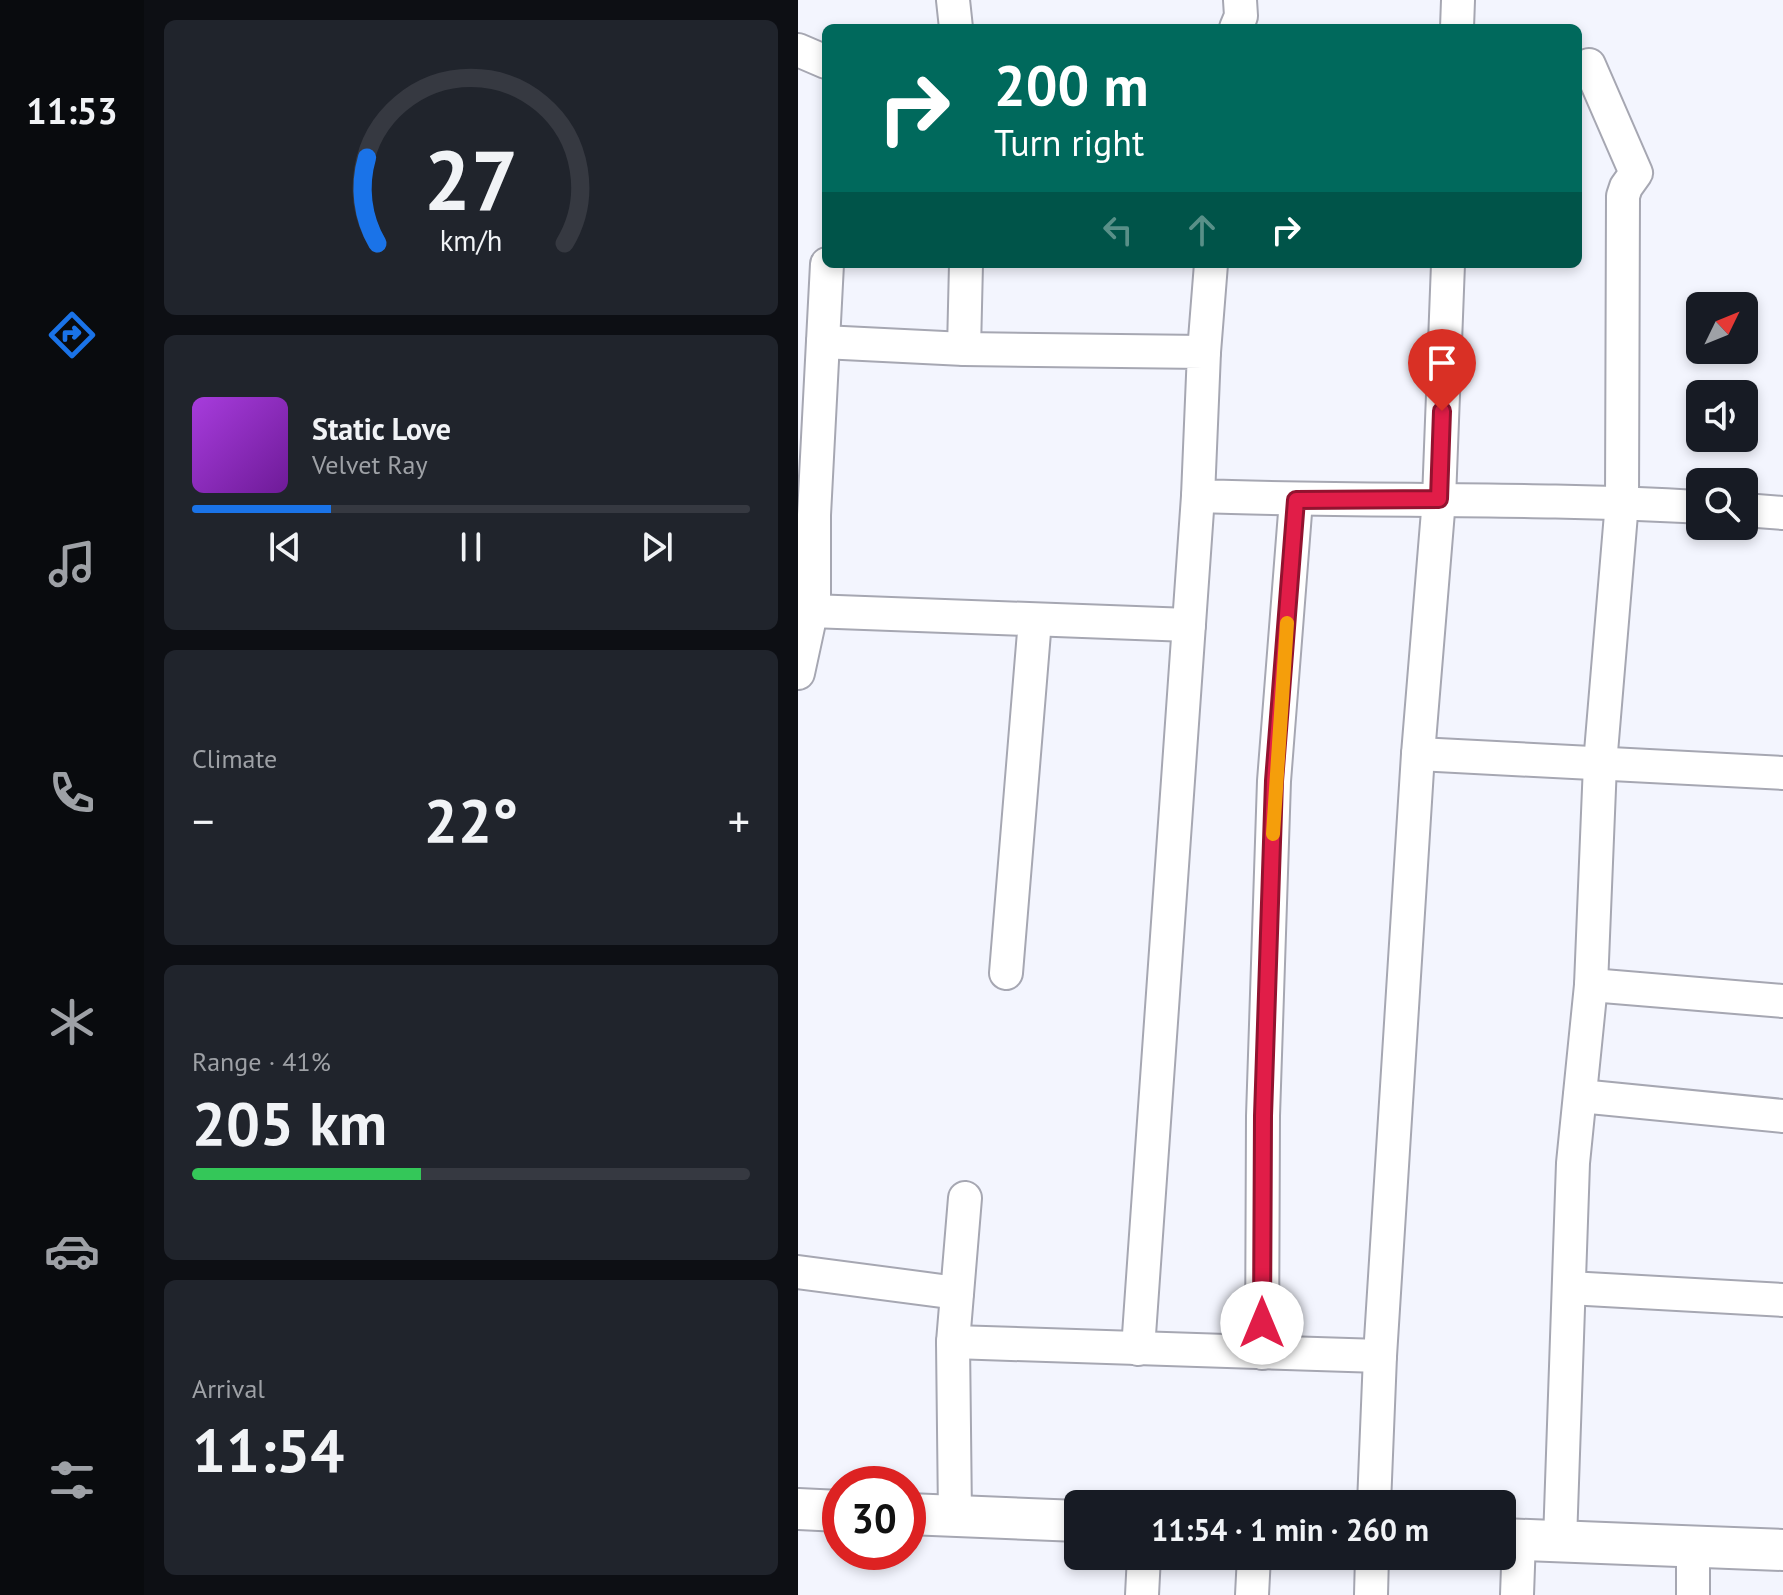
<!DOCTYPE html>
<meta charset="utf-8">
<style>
:root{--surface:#171b24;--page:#20242c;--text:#f1f3f6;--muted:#9ea1a6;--line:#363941;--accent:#1a73e8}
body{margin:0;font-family:"PT Sans",sans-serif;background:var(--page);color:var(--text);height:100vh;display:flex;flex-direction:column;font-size:30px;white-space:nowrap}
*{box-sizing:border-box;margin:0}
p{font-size:26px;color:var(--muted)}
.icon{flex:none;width:44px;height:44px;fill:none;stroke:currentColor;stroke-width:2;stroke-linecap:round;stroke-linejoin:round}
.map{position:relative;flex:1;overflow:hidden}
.side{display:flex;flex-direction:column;gap:20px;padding:20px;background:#0d0f14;width:654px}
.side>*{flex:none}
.hud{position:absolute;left:24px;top:24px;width:760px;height:244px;border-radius:12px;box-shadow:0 4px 12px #0003;background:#00695c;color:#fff;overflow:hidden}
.needle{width:52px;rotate:47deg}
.fabs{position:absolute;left:888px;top:292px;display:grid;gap:16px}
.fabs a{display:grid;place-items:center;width:72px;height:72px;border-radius:12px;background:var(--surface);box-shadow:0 4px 12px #0003;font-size:40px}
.speed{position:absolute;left:24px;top:1466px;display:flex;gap:16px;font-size:40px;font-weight:700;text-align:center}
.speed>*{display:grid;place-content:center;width:104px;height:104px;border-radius:50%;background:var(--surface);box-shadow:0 4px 12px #0003;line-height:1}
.speed .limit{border:12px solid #d22;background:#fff;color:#111}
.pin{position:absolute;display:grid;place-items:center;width:68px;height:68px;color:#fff;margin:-82px -34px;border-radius:50% 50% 50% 0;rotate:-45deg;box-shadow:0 0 8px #0007}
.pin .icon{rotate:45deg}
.me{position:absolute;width:88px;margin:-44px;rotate:0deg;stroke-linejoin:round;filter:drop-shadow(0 0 6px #0008)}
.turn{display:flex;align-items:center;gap:28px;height:168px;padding:0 40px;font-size:36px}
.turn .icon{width:104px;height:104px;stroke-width:2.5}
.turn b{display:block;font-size:56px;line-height:68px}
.lanes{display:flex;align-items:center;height:76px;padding:0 40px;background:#0003;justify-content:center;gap:40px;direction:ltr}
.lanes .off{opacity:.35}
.big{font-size:60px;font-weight:700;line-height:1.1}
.side .card{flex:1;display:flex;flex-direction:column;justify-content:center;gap:12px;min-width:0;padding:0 28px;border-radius:12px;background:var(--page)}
.side .dial{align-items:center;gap:0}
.dial svg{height:208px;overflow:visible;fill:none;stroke:var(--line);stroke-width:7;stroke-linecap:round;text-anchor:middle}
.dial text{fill:var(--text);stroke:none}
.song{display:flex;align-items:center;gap:24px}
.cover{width:96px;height:96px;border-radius:12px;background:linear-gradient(135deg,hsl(280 70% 55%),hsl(280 70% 35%))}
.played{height:8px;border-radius:4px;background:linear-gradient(90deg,var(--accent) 25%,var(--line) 25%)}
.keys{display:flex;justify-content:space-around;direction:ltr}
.heat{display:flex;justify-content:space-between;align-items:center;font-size:44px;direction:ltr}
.charge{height:12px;border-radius:6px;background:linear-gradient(90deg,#34c759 41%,var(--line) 0)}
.trip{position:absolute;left:266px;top:1490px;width:452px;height:80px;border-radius:12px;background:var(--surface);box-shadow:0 4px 12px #0003;font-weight:700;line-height:80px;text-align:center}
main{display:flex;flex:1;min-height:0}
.tabs{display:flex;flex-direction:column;width:144px;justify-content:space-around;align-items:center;background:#090b0e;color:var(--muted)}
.tabs .icon{width:56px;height:56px}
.tabs .current{color:var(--accent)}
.tabs b{font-size:36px;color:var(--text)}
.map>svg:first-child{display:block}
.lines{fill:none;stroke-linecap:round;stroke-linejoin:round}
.minor-casing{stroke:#a6a7b2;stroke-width:36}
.major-casing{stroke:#a6a7b2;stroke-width:44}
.minor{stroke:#fff;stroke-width:32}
.major{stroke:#fff;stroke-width:40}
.route-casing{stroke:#92132f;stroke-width:20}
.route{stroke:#e11d48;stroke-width:14}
.slow{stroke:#f59e0b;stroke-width:14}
</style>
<main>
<nav class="tabs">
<b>11:53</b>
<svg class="icon current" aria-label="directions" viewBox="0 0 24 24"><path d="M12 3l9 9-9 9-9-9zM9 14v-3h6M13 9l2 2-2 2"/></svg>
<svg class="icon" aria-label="music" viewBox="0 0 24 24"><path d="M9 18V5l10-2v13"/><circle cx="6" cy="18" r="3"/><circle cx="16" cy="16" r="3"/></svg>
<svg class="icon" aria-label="phone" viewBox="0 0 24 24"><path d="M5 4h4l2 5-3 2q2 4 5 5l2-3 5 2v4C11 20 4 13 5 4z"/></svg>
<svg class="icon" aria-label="climate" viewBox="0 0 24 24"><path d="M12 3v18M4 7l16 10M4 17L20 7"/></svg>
<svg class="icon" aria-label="car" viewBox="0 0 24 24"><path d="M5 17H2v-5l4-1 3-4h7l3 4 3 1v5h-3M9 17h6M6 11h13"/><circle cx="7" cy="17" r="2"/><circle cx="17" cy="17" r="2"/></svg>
<svg class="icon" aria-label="filters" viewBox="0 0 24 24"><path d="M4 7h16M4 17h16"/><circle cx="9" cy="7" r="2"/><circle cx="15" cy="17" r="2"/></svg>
</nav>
<section class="side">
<div class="card dial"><svg viewBox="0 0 100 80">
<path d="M14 69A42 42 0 1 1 86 69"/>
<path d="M14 69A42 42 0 0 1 10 36" stroke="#1a73e8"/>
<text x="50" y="56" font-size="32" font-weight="700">27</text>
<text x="50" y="72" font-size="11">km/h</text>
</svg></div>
<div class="card">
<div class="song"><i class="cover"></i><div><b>Static Love</b><p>Velvet Ray</p></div></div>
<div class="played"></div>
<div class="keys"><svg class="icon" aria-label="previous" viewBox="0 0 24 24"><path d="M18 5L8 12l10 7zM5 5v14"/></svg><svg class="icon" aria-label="pause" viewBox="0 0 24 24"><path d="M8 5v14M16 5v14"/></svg><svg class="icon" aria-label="next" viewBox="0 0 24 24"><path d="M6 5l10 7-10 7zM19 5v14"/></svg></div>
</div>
<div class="card"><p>Climate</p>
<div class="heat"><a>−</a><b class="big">22°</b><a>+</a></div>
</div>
<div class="card"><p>Range · 41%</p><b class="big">205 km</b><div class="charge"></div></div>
<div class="card"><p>Arrival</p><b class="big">11:54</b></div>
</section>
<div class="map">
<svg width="985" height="1595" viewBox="0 0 985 1595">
<rect width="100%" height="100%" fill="#f3f5fe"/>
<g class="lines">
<defs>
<g id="minor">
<path d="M 155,0 L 158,28"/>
<path d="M 438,28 L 443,16 L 442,0"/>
<path d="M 659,28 L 660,0"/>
<path d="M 0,50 L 28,62"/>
<path d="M 25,342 L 166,349 L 406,352 L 400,496 C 568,502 735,497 902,507"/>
<path d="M 166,349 L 168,264"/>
<path d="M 406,352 L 413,264"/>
<path d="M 946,510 L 985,513"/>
<path d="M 13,611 L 391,625"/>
<path d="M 0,673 L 16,599 L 16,515 L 29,264"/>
<path d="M 620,754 L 985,773"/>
<path d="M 208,973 L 237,620"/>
<path d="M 793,985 L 985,1001"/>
<path d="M 782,1096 L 985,1116"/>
<path d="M 0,1272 L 159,1293"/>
<path d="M 771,1288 L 985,1300"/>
<path d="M 155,1342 L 582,1356"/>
<path d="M 340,1349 L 400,496"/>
<path d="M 464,1353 L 465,1116 L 476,781 L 498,500"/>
<path d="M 576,1504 L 582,1356 L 620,754 L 641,499 L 650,264"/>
<path d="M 157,1516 L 155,1342 L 167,1198"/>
<path d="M 762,1541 L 775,1163 L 793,985 L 802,764 L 824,502 L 825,196 L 828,187 L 838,173 L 791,65"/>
<path d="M 344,1595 L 346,1556"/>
<path d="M 454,1595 L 456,1556"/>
<path d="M 573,1595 L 574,1556"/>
<path d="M 719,1595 L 721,1539"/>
<path d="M 895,1595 L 895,1546"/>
</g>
<g id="major">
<path d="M 0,1509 L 42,1511"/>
<path d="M 110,1514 L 280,1521"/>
<path d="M 704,1539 L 985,1550"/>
</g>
</defs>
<use href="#minor" class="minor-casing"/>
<use href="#major" class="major-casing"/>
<use href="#minor" class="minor"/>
<use href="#major" class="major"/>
</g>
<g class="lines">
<defs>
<path id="route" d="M 464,1323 L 465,1116 L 476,781 L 498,500 L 641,499 L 644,411"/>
</defs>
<use href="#route" class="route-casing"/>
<use href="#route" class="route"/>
<path class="slow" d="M 475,834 L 489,623"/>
</g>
</svg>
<div class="fabs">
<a><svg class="needle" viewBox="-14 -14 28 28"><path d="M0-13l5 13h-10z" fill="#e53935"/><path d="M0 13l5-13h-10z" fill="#9ea1a6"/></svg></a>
<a><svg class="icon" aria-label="sound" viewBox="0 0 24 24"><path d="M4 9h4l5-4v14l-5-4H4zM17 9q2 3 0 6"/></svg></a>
<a><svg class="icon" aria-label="search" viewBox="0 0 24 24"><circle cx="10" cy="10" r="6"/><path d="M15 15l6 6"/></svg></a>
</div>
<div class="speed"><div class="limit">30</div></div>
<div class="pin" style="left:644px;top:411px;background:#d93025"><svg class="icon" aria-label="arrive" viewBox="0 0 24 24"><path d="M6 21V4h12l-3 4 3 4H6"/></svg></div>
<svg class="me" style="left:464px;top:1323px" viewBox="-20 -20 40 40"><circle r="19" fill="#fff"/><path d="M0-13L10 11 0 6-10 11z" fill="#e11d48"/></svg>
<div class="trip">11:54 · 1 min · 260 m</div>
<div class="hud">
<div class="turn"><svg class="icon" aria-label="right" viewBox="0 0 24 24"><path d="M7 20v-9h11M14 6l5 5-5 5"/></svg><div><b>200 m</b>Turn right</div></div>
<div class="lanes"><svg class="icon off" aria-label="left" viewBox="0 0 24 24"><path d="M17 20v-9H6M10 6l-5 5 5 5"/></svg><svg class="icon off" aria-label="ahead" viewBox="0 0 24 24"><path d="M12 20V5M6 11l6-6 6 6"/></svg><svg class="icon" aria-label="right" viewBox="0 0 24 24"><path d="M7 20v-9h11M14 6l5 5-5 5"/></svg></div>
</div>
</div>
</main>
